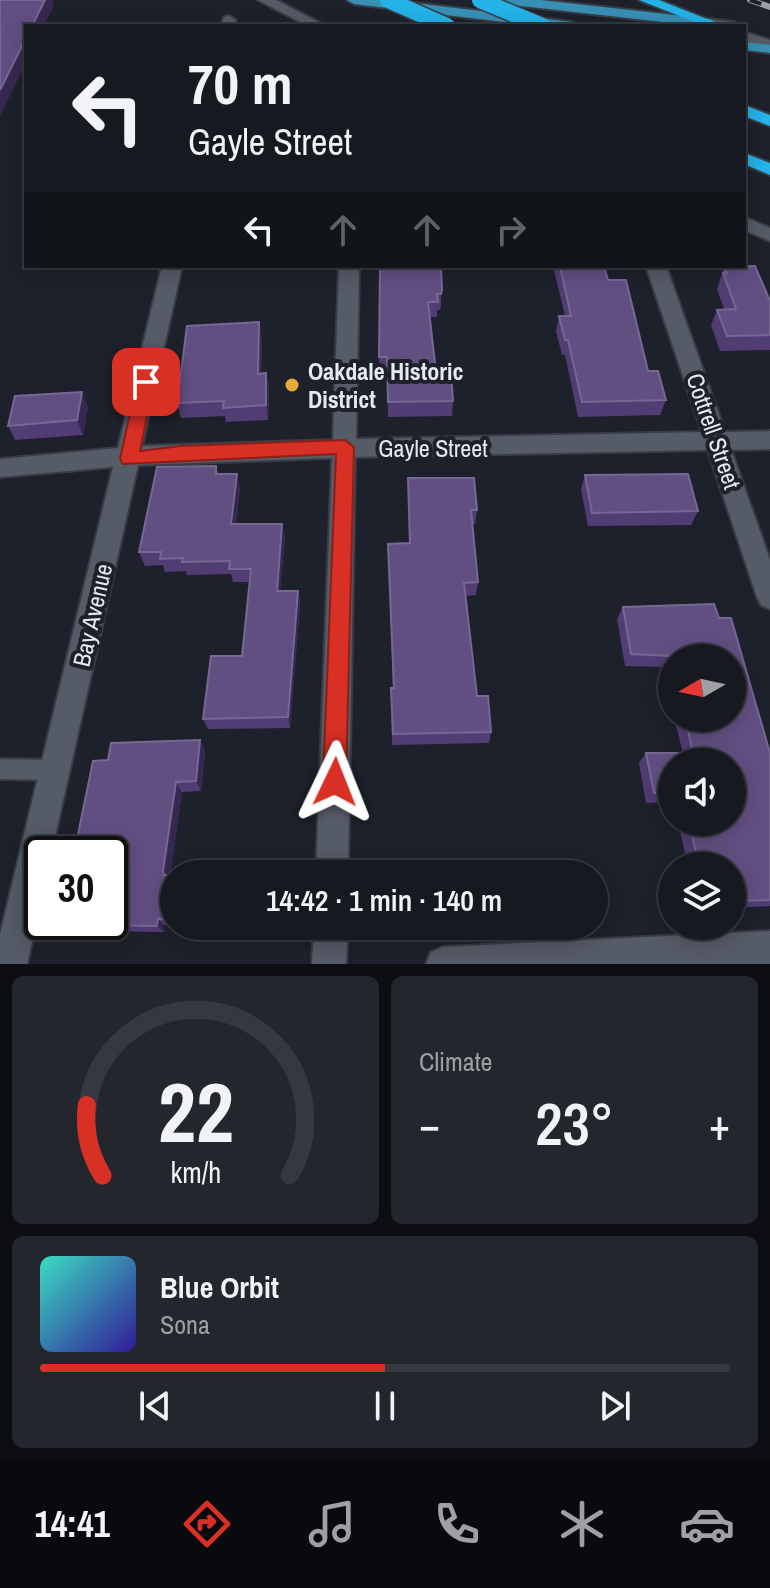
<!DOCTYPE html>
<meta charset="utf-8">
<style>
:root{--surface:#161920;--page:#23262d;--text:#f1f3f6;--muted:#9ea0a5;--line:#35383e;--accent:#d93025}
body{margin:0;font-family:"Archivo Narrow",sans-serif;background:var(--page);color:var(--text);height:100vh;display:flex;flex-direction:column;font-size:30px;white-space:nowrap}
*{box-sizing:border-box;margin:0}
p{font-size:26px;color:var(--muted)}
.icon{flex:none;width:44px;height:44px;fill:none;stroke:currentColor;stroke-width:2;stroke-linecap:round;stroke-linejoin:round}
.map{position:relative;height:964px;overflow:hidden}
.panel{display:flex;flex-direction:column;gap:12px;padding:12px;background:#0c0e12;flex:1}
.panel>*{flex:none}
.guide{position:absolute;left:24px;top:24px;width:722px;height:244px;border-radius:0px;box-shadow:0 4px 20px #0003,0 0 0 2px var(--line);background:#161920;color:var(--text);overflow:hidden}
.needle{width:52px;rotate:261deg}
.fabs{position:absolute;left:658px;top:644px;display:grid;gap:16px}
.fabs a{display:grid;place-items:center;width:88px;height:88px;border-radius:50%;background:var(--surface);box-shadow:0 4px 20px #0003,0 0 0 2px var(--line);font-size:40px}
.speed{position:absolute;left:24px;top:836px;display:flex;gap:16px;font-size:40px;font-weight:700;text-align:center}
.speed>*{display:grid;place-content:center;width:104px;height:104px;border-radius:50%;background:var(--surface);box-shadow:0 4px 20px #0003,0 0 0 2px var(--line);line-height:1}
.speed .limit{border:4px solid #111;border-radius:12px;background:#fff;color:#111}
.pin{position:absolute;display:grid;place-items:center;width:68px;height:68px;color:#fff;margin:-34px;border-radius:16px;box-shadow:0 4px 12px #0006}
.me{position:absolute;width:88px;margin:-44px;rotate:2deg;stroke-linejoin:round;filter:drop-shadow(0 0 6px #0008)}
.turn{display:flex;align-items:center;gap:28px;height:168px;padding:0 32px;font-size:36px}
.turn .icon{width:104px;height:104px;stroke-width:2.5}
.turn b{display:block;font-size:56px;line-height:68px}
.lanes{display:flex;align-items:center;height:76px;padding:0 32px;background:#0003;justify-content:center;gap:40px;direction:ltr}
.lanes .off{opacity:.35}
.big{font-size:60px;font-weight:600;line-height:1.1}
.panel .tile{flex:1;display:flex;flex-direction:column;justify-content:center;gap:12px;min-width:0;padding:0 28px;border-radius:12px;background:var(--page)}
.panel .dial{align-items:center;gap:0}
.dial svg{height:208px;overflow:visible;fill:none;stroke:var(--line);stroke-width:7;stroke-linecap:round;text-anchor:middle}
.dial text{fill:var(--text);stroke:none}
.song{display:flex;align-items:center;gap:24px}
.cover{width:96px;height:96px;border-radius:12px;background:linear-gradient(135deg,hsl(170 70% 55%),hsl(250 70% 35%))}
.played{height:8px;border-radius:4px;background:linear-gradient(90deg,var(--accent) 50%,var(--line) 50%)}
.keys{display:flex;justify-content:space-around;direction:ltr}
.heat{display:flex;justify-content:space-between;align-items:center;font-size:44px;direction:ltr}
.panel .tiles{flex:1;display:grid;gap:12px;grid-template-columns:1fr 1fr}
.tile:last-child{grid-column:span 2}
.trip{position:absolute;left:160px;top:860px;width:448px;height:80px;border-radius:40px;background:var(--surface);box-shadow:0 4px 20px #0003,0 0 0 2px var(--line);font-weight:600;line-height:80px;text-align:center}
.menu{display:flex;height:128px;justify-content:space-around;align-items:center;background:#090a0d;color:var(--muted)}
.menu .icon{width:56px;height:56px}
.menu .on{color:var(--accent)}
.menu b{font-size:36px;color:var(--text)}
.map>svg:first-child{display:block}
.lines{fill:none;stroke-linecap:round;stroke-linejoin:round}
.lane-casing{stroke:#383c44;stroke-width:4}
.street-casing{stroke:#383c44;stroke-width:4}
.secondary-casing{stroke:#383c44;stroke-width:4}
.primary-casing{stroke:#383c44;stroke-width:4}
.highway-casing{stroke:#383c44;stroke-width:4}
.lane{fill:#555b67;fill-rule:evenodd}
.street{fill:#555b67;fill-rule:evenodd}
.secondary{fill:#555b67;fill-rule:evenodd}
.primary{fill:#388fb4;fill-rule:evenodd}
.highway{fill:#24b2e7;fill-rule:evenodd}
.rail-casing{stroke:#9a9ea6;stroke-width:6}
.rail{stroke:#1d212b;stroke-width:4;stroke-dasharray:12;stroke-linecap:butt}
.highway-bridge-casing{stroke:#383c44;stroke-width:19;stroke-linecap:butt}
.highway-bridge{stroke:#24b2e7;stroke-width:16}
.wall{fill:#513c74}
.shaded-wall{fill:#362951}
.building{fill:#614f82;stroke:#766793;stroke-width:2}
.route{fill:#d93025;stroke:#8d1f18;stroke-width:2}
.poi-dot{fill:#e8ab37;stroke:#1d212b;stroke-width:3}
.labels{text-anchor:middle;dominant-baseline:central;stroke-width:8;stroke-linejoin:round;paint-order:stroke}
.poi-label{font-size:24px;font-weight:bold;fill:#e6e9f0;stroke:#1d212b;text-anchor:start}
.street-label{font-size:24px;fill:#e6e9f0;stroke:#1d212b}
</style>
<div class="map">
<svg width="770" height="964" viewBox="0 0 770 964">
<rect width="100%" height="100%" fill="#1d212b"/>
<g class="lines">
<defs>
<path id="lane" d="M 0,759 L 56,760 L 63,763 L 66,770 L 63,777 L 56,780 L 0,779 Z"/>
<g id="street">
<path d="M 229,16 L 236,20 L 235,26 L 221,26 L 224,17 Z"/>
<path d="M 162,266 L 182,266 L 142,446 L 333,440 L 339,266 L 359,266 L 356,439 L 702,432 L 646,266 L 666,266 L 725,432 L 770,431 L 770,449 L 731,450 L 770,560 L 770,609 L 761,605 L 757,597 L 708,450 L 355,457 L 348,874 L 316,874 L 332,458 L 138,465 L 51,854 L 42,854 L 42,897 L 27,964 L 0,964 L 0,935 L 113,467 L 0,477 L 0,459 L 118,448 Z"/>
<path d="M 314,926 L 348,926 L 346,964 L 312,964 Z"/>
<path d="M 770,931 L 770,964 L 426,964 L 431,952 L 443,947 Z"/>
</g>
<g id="secondary">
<path d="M 258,0 L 276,0 L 326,26 L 308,26 Z"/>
<path d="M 710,19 L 734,22 L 741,26 L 705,26 L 705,20 Z"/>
<path d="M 744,32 L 770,40 L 770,49 L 744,41 Z"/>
<path d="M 744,217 L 770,228 L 770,241 L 744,230 Z"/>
</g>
<g id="primary">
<path d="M 347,0 L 389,0 L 572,22 L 579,26 L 536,26 L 354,4 Z"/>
<path d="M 496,0 L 541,0 L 710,19 L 717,23 L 715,26 L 698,26 L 503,4 Z"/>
<path d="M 744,42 L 770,45 L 770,53 L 744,50 Z"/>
</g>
<g id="highway">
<path d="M 639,0 L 659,0 L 717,23 L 715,26 L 705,26 Z"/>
<path d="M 744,105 L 770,115 L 770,126 L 744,116 Z"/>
<path d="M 744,153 L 770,163 L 770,175 L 744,164 Z"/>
</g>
</defs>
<use href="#lane" class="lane-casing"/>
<use href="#street" class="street-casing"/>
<use href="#secondary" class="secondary-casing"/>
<use href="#primary" class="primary-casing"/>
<use href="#highway" class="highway-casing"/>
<use href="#lane" class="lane"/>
<use href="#street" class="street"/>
<use href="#secondary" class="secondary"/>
<use href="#primary" class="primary"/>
<use href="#highway" class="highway"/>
<defs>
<path id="rail" d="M 750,0 L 770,7"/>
</defs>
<use href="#rail" class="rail-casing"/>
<use href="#rail" class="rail"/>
<defs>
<g id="highway-bridge">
<path d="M 388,0 L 447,26"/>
<path d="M 480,0 L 542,26"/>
</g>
</defs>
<use href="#highway-bridge" class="highway-bridge-casing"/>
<use href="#highway-bridge" class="highway-bridge"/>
</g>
<g class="wall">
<path d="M 380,266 L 441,266 L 441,305 L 440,310 L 437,310 L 437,317 L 429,317 L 436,372 L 453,401 L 452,416 L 388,417 L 387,372 L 379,372 Z"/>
<path d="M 553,266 L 604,266 L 608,280 L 648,371 L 666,400 L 660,415 L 578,417 L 565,355 L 562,355 L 556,331 L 559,316 L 565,316 Z"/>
<path d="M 724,267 L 770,301 L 770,350 L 720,351 L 711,325 L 717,310 L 724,309 L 717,289 Z"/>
<path d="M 262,337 L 261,373 L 266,373 L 269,388 L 268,420 L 226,422 L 225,416 L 181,418 L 177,403 Z"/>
<path d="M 88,407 L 83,435 L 15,440 L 8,426 Z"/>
<path d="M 216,466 L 218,474 L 240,488 L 236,524 L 285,538 L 280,591 L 298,591 L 300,604 L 290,728 L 208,729 L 203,719 L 242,656 L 250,582 L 233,582 L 231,574 L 187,575 L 186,571 L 165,572 L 163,565 L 145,566 L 139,552 Z"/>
<path d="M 585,475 L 698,511 L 691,525 L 588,526 L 581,489 Z"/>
<path d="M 408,478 L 477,510 L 475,524 L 472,524 L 478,582 L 476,595 L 466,596 L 477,696 L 491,732 L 489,743 L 392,745 L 391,688 L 393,688 L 388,544 L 409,543 Z"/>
<path d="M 623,607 L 719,618 L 770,753 L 770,906 L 732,908 L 732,866 L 688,866 L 678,822 L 732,822 L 672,762 L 672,802 L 646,803 L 639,763 L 646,753 L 683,753 L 674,718 L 732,718 L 672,658 L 672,707 L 663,667 L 625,666 L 617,619 Z"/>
<path d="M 200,740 L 205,751 L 201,791 L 182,792 L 170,875 L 174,875 L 174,925 L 164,925 L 164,932 L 85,931 L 76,925 L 108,760 Z"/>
</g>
<g class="shaded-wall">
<path d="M 45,0 L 52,0 L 54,5 L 44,26 L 32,26 Z"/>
<path d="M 26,38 L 26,63 L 0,116 L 0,90 Z"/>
<path d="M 259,322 L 262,337 L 260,388 L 258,374 Z"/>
<path d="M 266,373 L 269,388 L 268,420 L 266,405 Z"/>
<path d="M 82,392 L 88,407 L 83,435 L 77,420 Z"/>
<path d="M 237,474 L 240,488 L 235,537 L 231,524 Z"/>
<path d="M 282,524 L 285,538 L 279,604 L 277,591 Z"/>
<path d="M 298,591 L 300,604 L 290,728 L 288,717 Z"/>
<path d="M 200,740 L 205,751 L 201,791 L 196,781 Z"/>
<path d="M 176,782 L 182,792 L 170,879 L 164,875 L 163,871 Z"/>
<path d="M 158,919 L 164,925 L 164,932 L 157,926 Z"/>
</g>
<g class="building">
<path d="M 0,0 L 45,0 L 32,26 L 26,26 L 26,38 L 0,90 Z"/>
<path d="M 380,266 L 441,266 L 442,290 L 441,294 L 437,294 L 438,302 L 428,302 L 436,372 L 451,372 L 453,401 L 388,402 L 387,357 L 379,357 Z"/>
<path d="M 560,266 L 604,266 L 608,280 L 626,280 L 648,371 L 658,371 L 666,400 L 582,402 L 568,340 L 565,340 L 559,316 L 571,316 Z"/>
<path d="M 755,266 L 770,301 L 770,335 L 727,336 L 717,310 L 736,309 L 723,273 L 727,274 L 724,267 Z"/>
<path d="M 259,322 L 258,374 L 266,373 L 266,405 L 223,408 L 224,401 L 177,403 L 187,326 Z"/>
<path d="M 82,392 L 77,420 L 8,426 L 15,396 Z"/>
<path d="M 216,466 L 216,474 L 237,474 L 231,524 L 282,524 L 277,591 L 298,591 L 288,717 L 203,719 L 211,656 L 242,656 L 251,569 L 229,569 L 230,561 L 182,562 L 183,558 L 160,559 L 161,552 L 139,552 L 157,467 Z"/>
<path d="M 688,474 L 698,511 L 592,513 L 585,475 Z"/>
<path d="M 408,478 L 474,478 L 477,510 L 471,510 L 478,582 L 464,583 L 477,696 L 488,696 L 491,732 L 393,734 L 391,688 L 394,688 L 388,544 L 410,543 Z"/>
<path d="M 714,604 L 719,618 L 731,618 L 770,753 L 770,900 L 732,901 L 732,866 L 699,866 L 689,822 L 732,822 L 732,762 L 672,762 L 672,793 L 654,793 L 646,753 L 693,753 L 685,718 L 732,718 L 732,658 L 672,658 L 672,665 L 670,656 L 631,654 L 623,607 Z"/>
<path d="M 200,740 L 196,781 L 176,782 L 163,871 L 164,875 L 174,875 L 174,919 L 158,919 L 157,926 L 76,925 L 77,922 L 110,922 L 110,854 L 74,854 L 93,761 L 108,760 L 111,743 Z"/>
</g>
<path class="route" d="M 146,376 L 154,382 L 140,451 L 181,446 L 345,440 L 354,447 L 346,782 L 343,791 L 335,794 L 327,791 L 323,782 L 336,454 L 123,464 L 120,459 L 137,382 Z"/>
<circle class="poi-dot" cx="292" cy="385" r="8"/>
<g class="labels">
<g class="poi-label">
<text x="308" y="371">Oakdale Historic<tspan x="308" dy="28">District</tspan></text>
</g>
<g class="street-label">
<text transform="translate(714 431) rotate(71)">Cottrell Street</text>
<text x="433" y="448">Gayle Street</text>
<text transform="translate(92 615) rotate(-77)">Bay Avenue</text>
</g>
</g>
</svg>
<div class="fabs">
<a><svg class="needle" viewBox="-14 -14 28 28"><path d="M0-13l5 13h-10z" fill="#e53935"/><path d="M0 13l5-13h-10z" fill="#9ea0a5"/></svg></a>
<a><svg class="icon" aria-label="sound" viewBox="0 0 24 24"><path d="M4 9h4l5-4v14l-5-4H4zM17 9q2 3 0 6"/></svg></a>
<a><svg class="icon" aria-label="layers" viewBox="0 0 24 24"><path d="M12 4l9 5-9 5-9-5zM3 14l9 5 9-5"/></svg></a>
</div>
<div class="speed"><div class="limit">30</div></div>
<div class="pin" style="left:146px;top:382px;background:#d93025"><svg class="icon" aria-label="arrive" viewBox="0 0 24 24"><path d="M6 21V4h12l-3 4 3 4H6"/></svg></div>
<svg class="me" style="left:335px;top:782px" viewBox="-20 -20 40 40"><path d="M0-17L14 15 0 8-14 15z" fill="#d93025" stroke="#fff" stroke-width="4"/></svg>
<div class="trip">14:42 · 1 min · 140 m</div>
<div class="guide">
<div class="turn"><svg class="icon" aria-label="left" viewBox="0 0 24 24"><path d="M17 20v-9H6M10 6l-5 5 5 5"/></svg><div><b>70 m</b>Gayle Street</div></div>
<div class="lanes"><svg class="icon" aria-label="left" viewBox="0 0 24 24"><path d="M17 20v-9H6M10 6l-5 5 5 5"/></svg><svg class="icon off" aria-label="ahead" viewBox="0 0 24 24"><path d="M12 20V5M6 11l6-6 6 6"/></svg><svg class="icon off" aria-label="ahead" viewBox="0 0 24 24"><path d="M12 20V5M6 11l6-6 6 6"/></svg><svg class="icon off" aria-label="right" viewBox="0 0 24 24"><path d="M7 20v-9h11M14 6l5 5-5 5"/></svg></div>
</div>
</div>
<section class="panel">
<div class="tiles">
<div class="tile dial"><svg viewBox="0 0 100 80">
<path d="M14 69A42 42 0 1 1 86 69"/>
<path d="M14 69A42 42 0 0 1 8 42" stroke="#d93025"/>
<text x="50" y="56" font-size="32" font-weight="700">22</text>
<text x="50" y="72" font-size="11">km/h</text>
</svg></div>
<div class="tile"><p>Climate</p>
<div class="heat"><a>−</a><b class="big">23°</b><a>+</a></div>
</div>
<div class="tile">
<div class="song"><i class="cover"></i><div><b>Blue Orbit</b><p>Sona</p></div></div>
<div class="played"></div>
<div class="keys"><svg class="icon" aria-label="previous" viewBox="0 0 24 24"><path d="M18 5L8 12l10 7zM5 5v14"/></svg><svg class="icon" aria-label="pause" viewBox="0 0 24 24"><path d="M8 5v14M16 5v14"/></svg><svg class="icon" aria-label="next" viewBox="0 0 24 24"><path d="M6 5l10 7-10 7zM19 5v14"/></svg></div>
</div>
</div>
</section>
<nav class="menu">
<b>14:41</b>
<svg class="icon on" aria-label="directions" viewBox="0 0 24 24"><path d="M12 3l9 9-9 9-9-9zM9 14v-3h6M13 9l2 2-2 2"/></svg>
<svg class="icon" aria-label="music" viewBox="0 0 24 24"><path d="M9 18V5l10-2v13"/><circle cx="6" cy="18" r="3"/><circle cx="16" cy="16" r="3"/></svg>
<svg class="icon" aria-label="phone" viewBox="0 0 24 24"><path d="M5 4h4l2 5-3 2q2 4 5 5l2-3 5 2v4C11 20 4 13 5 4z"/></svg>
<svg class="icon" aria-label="climate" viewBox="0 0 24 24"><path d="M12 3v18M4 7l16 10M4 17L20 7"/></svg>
<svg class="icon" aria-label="car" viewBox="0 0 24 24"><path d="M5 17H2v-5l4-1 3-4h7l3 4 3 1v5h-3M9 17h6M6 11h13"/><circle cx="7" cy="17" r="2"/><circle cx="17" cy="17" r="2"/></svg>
</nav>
